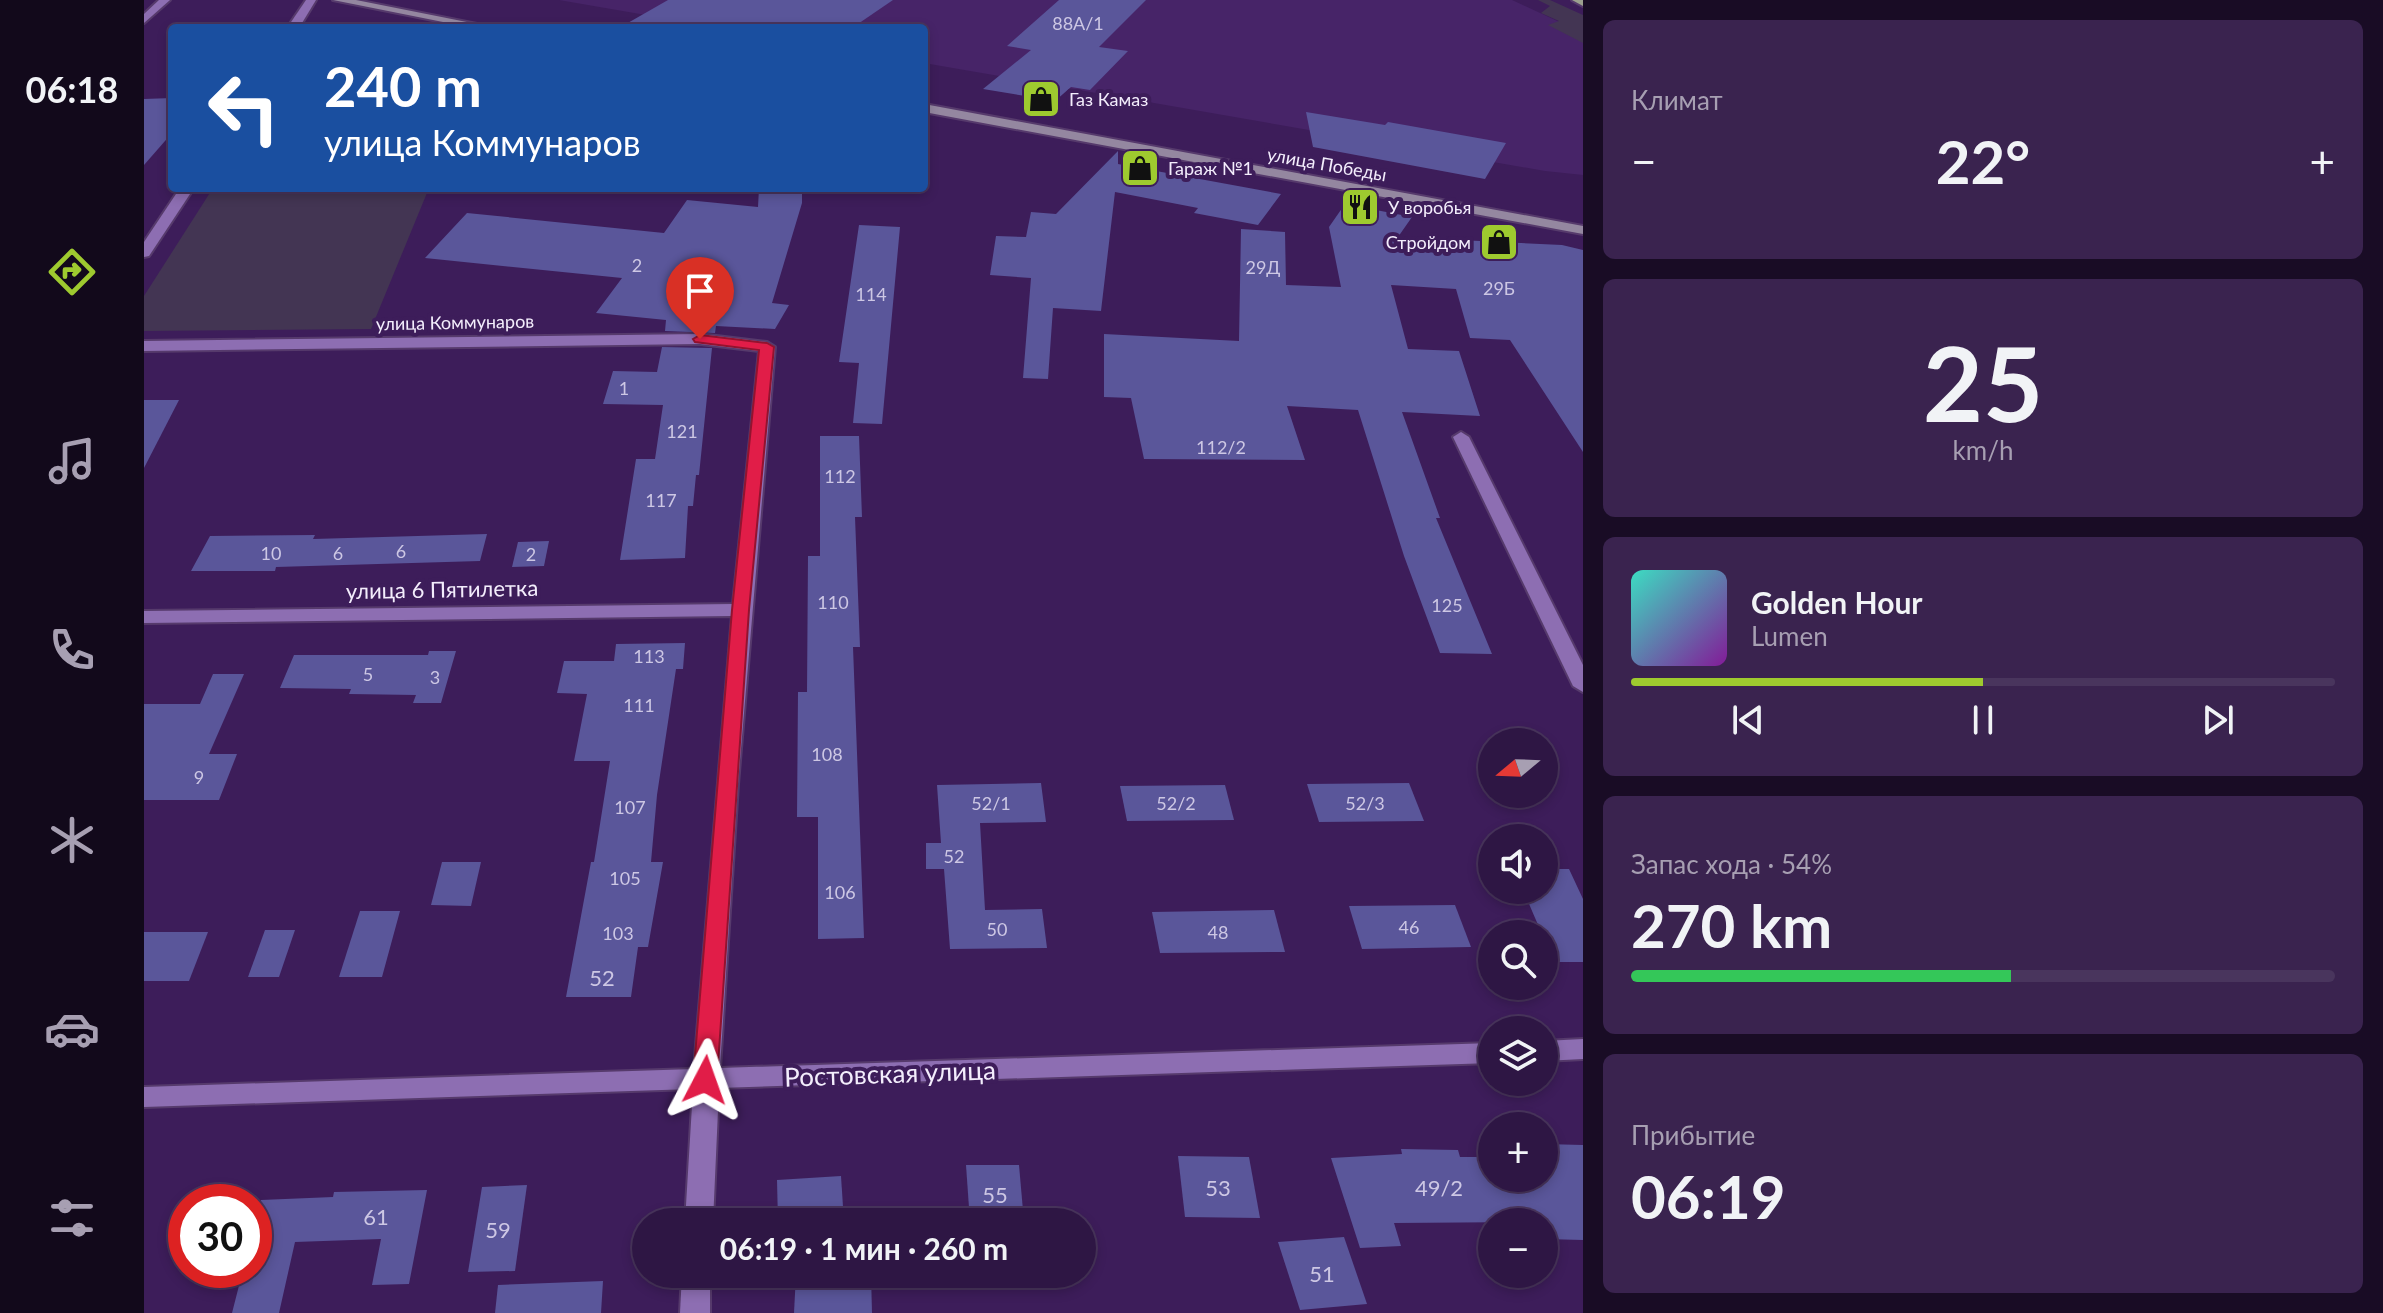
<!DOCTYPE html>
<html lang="ru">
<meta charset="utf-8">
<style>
:root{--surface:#2e1644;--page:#3a234f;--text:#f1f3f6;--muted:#a79fb2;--line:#49355d;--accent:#9eca2f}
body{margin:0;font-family:Lato,sans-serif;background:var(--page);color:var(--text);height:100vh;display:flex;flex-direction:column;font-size:30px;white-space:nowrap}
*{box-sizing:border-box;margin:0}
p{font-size:26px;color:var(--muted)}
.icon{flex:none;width:44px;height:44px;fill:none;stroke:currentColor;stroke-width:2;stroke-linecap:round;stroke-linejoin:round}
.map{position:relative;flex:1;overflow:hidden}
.sheet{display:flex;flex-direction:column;gap:20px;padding:20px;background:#190c25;width:800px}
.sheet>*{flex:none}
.banner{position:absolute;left:24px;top:24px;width:760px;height:168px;border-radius:8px;box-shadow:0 4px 12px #0003,0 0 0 2px var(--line);background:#1a4fa0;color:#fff;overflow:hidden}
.needle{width:52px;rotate:251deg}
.controls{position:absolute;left:1334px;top:728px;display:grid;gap:16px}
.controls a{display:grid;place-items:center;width:80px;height:80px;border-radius:50%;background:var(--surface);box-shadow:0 4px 12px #0003,0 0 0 2px var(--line);font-size:40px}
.speed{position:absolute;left:24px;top:1184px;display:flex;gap:16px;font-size:40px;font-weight:700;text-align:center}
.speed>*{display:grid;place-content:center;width:104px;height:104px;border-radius:50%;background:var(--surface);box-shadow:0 4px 12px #0003,0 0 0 2px var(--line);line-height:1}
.speed .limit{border:12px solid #d22;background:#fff;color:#111}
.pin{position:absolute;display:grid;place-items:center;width:68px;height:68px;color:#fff;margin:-82px -34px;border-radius:50% 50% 50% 0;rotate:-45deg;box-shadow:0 0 8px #0007}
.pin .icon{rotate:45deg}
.me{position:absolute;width:88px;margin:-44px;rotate:4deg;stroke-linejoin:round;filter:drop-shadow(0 0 6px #0008)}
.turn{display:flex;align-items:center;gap:28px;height:168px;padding:0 24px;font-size:36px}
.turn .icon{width:104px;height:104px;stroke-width:2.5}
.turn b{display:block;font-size:56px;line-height:68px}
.big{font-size:60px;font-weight:700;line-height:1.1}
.sheet .card{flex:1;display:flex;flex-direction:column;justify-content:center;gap:12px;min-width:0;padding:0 28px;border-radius:12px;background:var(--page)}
.sheet .dial{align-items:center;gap:0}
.dial b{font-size:104px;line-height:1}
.song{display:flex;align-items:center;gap:24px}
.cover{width:96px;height:96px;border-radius:12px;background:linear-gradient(135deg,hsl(170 70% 55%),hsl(290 70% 35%))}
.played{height:8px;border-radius:4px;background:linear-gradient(90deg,var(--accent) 50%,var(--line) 50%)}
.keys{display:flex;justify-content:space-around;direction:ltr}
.heat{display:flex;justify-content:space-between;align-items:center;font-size:44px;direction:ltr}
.charge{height:12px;border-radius:6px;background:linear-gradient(90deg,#34c759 54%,var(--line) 0)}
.trip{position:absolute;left:488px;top:1208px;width:464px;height:80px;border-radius:40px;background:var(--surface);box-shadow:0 4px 12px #0003,0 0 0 2px var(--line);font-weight:700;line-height:80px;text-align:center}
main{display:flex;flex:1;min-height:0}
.tab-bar{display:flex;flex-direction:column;width:144px;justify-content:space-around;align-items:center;background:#12091b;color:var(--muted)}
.tab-bar .icon{width:56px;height:56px}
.tab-bar .on{color:var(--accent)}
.tab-bar b{font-size:36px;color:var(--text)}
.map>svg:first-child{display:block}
.built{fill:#472468}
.green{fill:#433553}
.building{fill:#5a569a}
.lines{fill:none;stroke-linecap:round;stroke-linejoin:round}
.street-casing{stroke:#563a6c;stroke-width:4}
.secondary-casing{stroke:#563a6c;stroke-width:4}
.primary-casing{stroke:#563a6c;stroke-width:4}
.street{fill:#8d6eb2;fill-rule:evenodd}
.secondary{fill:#9487a0;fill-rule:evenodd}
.primary{fill:#9ca08f;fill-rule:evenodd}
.route{fill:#e11d48;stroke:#92132f;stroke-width:2}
.labels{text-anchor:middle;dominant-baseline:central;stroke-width:8;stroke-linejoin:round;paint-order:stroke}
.number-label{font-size:18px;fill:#cdc7e4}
.far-poi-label{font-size:18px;fill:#f3edfc;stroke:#3d1d5a;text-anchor:start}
.far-street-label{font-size:18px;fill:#f3edfc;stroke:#3d1d5a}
.street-label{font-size:22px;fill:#f3edfc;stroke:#3d1d5a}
.near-number-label{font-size:22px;fill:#cdc7e4}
.near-street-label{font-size:26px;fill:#f3edfc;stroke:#3d1d5a}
</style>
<main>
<nav class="tab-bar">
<b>06:18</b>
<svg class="icon on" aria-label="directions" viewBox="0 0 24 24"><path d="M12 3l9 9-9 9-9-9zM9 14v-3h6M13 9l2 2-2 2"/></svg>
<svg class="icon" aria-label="music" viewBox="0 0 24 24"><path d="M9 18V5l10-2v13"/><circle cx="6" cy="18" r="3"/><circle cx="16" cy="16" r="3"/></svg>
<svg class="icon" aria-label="phone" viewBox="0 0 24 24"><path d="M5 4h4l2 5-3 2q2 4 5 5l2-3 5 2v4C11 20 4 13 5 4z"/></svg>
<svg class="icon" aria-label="climate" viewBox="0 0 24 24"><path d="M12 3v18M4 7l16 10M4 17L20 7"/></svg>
<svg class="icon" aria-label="car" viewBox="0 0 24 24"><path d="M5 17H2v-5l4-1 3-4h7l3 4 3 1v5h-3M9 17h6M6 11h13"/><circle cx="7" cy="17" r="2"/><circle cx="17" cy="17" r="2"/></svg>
<svg class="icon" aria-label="filters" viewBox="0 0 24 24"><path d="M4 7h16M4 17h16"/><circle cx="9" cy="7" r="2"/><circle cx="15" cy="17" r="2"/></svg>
</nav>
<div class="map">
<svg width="1439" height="1313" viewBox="0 0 1439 1313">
<rect width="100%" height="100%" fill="#3d1d5a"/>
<path class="built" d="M 415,0 L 1368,0 L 1439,33 L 1439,175 L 1401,171 L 780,63 L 780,28 L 577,28 Z"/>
<g class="green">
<path d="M 1394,0 L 1406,0 L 1439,15 L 1439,43 L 1404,25 L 1415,21 L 1397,13 L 1406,6 Z"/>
<path d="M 69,188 L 285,188 L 227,329 L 0,331 L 0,296 Z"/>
</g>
<g class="building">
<path d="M 524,0 L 749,0 L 708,28 L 475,28 Z"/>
<path d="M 915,0 L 1002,0 L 955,47 L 984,51 L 946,90 L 927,87 L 911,101 L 839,89 L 887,50 L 863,46 Z"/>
<path d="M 28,98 L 28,133 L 0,165 L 0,99 Z"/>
<path d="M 1162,112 L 1241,125 L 1244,122 L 1362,143 L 1341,179 L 1169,147 Z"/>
<path d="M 974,151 L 974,164 L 1137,194 L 1114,225 L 1050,213 L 1054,208 L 971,192 L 957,311 L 909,308 L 904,379 L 879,378 L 887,278 L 846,275 L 852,236 L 882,237 L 887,212 L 912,214 Z"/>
<path d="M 615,188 L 658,188 L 658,203 L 628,303 L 645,305 L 631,329 L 572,326 L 571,333 L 521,331 L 522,320 L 452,313 L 478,278 L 281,258 L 323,213 L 520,233 L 543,200 L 614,207 Z"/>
<path d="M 1201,204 L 1268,217 L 1254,237 L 1418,245 L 1439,250 L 1439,452 L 1366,340 L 1326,338 L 1312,289 L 1247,285 L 1264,349 L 1315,351 L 1336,416 L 1258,412 L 1296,518 L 1292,518 L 1348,654 L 1296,653 L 1260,556 L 1214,410 L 1143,406 L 1161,460 L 1000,459 L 987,398 L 960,397 L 960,334 L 1095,341 L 1097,229 L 1141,232 L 1142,285 L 1197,287 L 1185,227 Z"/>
<path d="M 715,225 L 756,227 L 738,424 L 709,423 L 715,363 L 695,362 Z"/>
<path d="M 518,347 L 568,348 L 555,475 L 552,475 L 549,506 L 544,506 L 541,558 L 476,560 L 492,459 L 511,459 L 519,405 L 459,404 L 469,371 L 513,372 Z"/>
<path d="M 0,400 L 35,400 L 0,468 Z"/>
<path d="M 676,436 L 715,436 L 718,517 L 711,517 L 716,647 L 709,647 L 720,938 L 674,939 L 674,817 L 653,817 L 654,692 L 663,692 L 664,556 L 676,556 Z"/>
<path d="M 343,534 L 336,561 L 132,567 L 131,571 L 47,571 L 66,536 L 171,535 L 169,539 Z"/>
<path d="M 405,541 L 400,566 L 368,567 L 374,542 Z"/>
<path d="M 541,643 L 539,669 L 532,669 L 513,795 L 507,862 L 519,862 L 504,947 L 494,947 L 487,997 L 422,997 L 447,862 L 450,862 L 466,761 L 430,761 L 443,694 L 413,693 L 420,661 L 470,661 L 472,644 Z"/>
<path d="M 285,651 L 312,651 L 297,703 L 269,703 L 272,695 L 205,694 L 207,689 L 136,688 L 150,655 L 284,655 Z"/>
<path d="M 69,674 L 100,674 L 65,754 L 93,754 L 75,800 L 0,800 L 0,704 L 56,704 Z"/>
<path d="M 897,783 L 902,822 L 836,823 L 841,910 L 898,909 L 903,948 L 806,949 L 800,869 L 782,869 L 782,843 L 797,843 L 793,785 Z"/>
<path d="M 1265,783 L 1280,821 L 1175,822 L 1163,784 Z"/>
<path d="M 1081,785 L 1090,820 L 983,821 L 976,786 Z"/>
<path d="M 298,862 L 337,862 L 327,906 L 287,905 Z"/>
<path d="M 1400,869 L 1425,869 L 1439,899 L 1439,962 L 1410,962 L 1379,890 L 1400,890 Z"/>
<path d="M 1311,905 L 1327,947 L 1218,949 L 1205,906 Z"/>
<path d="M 1130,910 L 1141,952 L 1016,953 L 1008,912 Z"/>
<path d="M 216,911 L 256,911 L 238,977 L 195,977 Z"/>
<path d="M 121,930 L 151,930 L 135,977 L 104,977 Z"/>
<path d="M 0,932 L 64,932 L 45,981 L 0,981 Z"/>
<path d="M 1400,1144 L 1439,1145 L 1439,1240 L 1400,1239 L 1400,1222 L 1250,1223 L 1257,1246 L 1216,1248 L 1187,1158 L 1258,1154 L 1257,1149 L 1314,1150 L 1316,1157 L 1348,1157 L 1348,1178 L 1400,1178 Z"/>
<path d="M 1034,1156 L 1105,1157 L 1116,1218 L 1041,1217 Z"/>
<path d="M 822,1165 L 875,1165 L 880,1222 L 826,1222 Z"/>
<path d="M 697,1176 L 700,1222 L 634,1222 L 633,1180 Z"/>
<path d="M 383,1185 L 371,1271 L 324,1272 L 338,1187 Z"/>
<path d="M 283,1190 L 265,1284 L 228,1285 L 237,1239 L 151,1242 L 135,1313 L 88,1313 L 99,1270 L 110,1270 L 110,1226 L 117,1200 L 189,1197 L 190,1192 Z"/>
<path d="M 1200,1237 L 1223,1304 L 1156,1310 L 1134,1242 Z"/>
<path d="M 652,1274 L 727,1274 L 728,1313 L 650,1313 Z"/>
<path d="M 459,1281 L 457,1313 L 351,1313 L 354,1285 Z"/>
</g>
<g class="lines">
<defs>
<g id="street">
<path d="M 15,0 L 26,0 L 0,23 L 0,14 Z"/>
<path d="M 162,0 L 172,0 L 155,28 L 143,28 Z"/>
<path d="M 36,188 L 50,188 L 5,256 L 0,257 L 0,242 Z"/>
<path d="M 556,334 L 623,342 L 631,347 L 594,784 L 576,1068 L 1348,1043 L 1348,1063 L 575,1088 L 569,1222 L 541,1222 L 549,1089 L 0,1107 L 0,1087 L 550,1069 L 588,616 L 0,623 L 0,611 L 589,604 L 615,351 L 556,344 L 0,351 L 0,341 Z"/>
<path d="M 1317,432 L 1325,437 L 1439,665 L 1439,692 L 1429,686 L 1309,437 Z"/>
<path d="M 1439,1039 L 1439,1059 L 1400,1061 L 1400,1041 Z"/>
<path d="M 538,1274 L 566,1274 L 566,1313 L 536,1313 Z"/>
</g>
<g id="secondary">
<path d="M 189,0 L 212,0 L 353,28 L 329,28 Z"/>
<path d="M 780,104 L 1439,226 L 1439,234 L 780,112 Z"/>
</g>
<path id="primary" d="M 1428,0 L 1439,0 L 1439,6 Z"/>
</defs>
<use href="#street" class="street-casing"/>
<use href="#secondary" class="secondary-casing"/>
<use href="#primary" class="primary-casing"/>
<use href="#street" class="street"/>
<use href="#secondary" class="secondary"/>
<use href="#primary" class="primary"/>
</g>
<path class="route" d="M 556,335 L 623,343 L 630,347 L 605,610 L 573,1080 L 570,1086 L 561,1089 L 553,1086 L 549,1080 L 588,610 L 615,350 L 551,342 L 549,339 Z"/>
<defs>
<symbol id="shop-square" viewBox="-11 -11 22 22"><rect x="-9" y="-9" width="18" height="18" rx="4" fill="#9eca2f" stroke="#3d1d5a"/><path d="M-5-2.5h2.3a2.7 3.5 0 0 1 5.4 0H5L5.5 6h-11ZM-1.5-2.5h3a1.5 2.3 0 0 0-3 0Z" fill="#111"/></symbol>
<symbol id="restaurant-square" viewBox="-11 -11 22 22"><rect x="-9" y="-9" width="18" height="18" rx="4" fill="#9eca2f" stroke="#3d1d5a"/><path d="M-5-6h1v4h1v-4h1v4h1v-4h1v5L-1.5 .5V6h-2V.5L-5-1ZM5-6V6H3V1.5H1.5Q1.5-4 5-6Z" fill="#111"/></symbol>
</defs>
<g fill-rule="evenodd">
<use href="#shop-square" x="875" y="77" width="44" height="44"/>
<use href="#shop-square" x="974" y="146" width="44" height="44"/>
<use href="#restaurant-square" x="1194" y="185" width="44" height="44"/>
<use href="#shop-square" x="1333" y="220" width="44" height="44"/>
</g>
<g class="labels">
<g class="number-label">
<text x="934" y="23">88А/1</text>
<text x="493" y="265">2</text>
<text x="1119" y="267">29Д</text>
<text x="1355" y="288">29Б</text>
<text x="727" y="294">114</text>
<text x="480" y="388">1</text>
<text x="538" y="431">121</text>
<text x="1077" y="447">112/2</text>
<text x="696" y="476">112</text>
<text x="517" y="500">117</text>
<text x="257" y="551">6</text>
<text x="127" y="553">10</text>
<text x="194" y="553">6</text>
<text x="387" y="554">2</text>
<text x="689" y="602">110</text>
<text x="1303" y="605">125</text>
<text x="505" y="656">113</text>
<text x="224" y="674">5</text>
<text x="291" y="677">3</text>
<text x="495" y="705">111</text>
<text x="683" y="754">108</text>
<text x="55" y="777">9</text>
<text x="847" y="803">52/1</text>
<text x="1032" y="803">52/2</text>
<text x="1221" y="803">52/3</text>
<text x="486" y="807">107</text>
<text x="810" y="856">52</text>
<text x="481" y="878">105</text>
<text x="696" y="892">106</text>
<text x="1265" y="927">46</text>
<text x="853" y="929">50</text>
<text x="1074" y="932">48</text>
<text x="474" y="933">103</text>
</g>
<g class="far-poi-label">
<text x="925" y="99">Газ Камаз</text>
<text x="1024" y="168">Гараж №1</text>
<text x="1244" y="207">У воробья</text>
<text x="1327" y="242" text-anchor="end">Стройдом</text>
</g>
<g class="far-street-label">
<text transform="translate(1183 164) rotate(10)">улица Победы</text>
<text transform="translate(311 322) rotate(-1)">улица Коммунаров</text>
</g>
<g class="street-label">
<text transform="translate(298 589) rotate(-1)">улица 6 Пятилетка</text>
</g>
<g class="near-number-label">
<text x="458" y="977">52</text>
<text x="1074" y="1187">53</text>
<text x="1295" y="1187">49/2</text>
<text x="851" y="1194">55</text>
<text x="232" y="1216">61</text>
<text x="354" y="1229">59</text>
<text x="1178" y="1273">51</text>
</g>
<g class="near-street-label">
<text transform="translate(746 1073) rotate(-2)">Ростовская улица</text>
</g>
</g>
</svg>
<div class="controls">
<a><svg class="needle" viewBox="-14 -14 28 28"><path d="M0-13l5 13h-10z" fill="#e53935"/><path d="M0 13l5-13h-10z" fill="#a79fb2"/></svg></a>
<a><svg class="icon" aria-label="sound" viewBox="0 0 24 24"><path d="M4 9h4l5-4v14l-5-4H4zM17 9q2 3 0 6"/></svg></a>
<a><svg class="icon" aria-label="search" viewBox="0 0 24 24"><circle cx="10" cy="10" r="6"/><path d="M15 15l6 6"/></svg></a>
<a><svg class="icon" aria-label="layers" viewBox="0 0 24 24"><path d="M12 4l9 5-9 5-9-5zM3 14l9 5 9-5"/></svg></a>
<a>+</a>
<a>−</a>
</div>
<div class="speed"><div class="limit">30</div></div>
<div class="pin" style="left:556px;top:339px;background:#d93025"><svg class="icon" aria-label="arrive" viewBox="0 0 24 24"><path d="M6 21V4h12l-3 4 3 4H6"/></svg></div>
<svg class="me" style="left:561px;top:1080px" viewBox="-20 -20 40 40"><path d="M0-17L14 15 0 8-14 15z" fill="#e11d48" stroke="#fff" stroke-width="4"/></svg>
<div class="trip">06:19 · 1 мин · 260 m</div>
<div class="banner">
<div class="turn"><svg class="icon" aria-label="left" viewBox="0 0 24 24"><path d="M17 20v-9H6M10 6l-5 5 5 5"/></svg><div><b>240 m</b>улица Коммунаров</div></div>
</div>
</div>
<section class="sheet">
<div class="card"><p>Климат</p>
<div class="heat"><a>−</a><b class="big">22°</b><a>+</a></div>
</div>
<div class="card dial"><b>25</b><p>km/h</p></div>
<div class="card">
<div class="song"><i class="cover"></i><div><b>Golden Hour</b><p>Lumen</p></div></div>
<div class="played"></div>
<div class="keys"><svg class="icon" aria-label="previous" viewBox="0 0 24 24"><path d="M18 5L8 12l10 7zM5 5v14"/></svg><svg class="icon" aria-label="pause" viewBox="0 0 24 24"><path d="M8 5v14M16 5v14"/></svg><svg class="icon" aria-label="next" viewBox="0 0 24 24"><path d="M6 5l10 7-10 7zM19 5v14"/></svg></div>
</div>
<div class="card"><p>Запас хода · 54%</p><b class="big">270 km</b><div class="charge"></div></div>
<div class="card"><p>Прибытие</p><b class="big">06:19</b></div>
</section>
</main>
